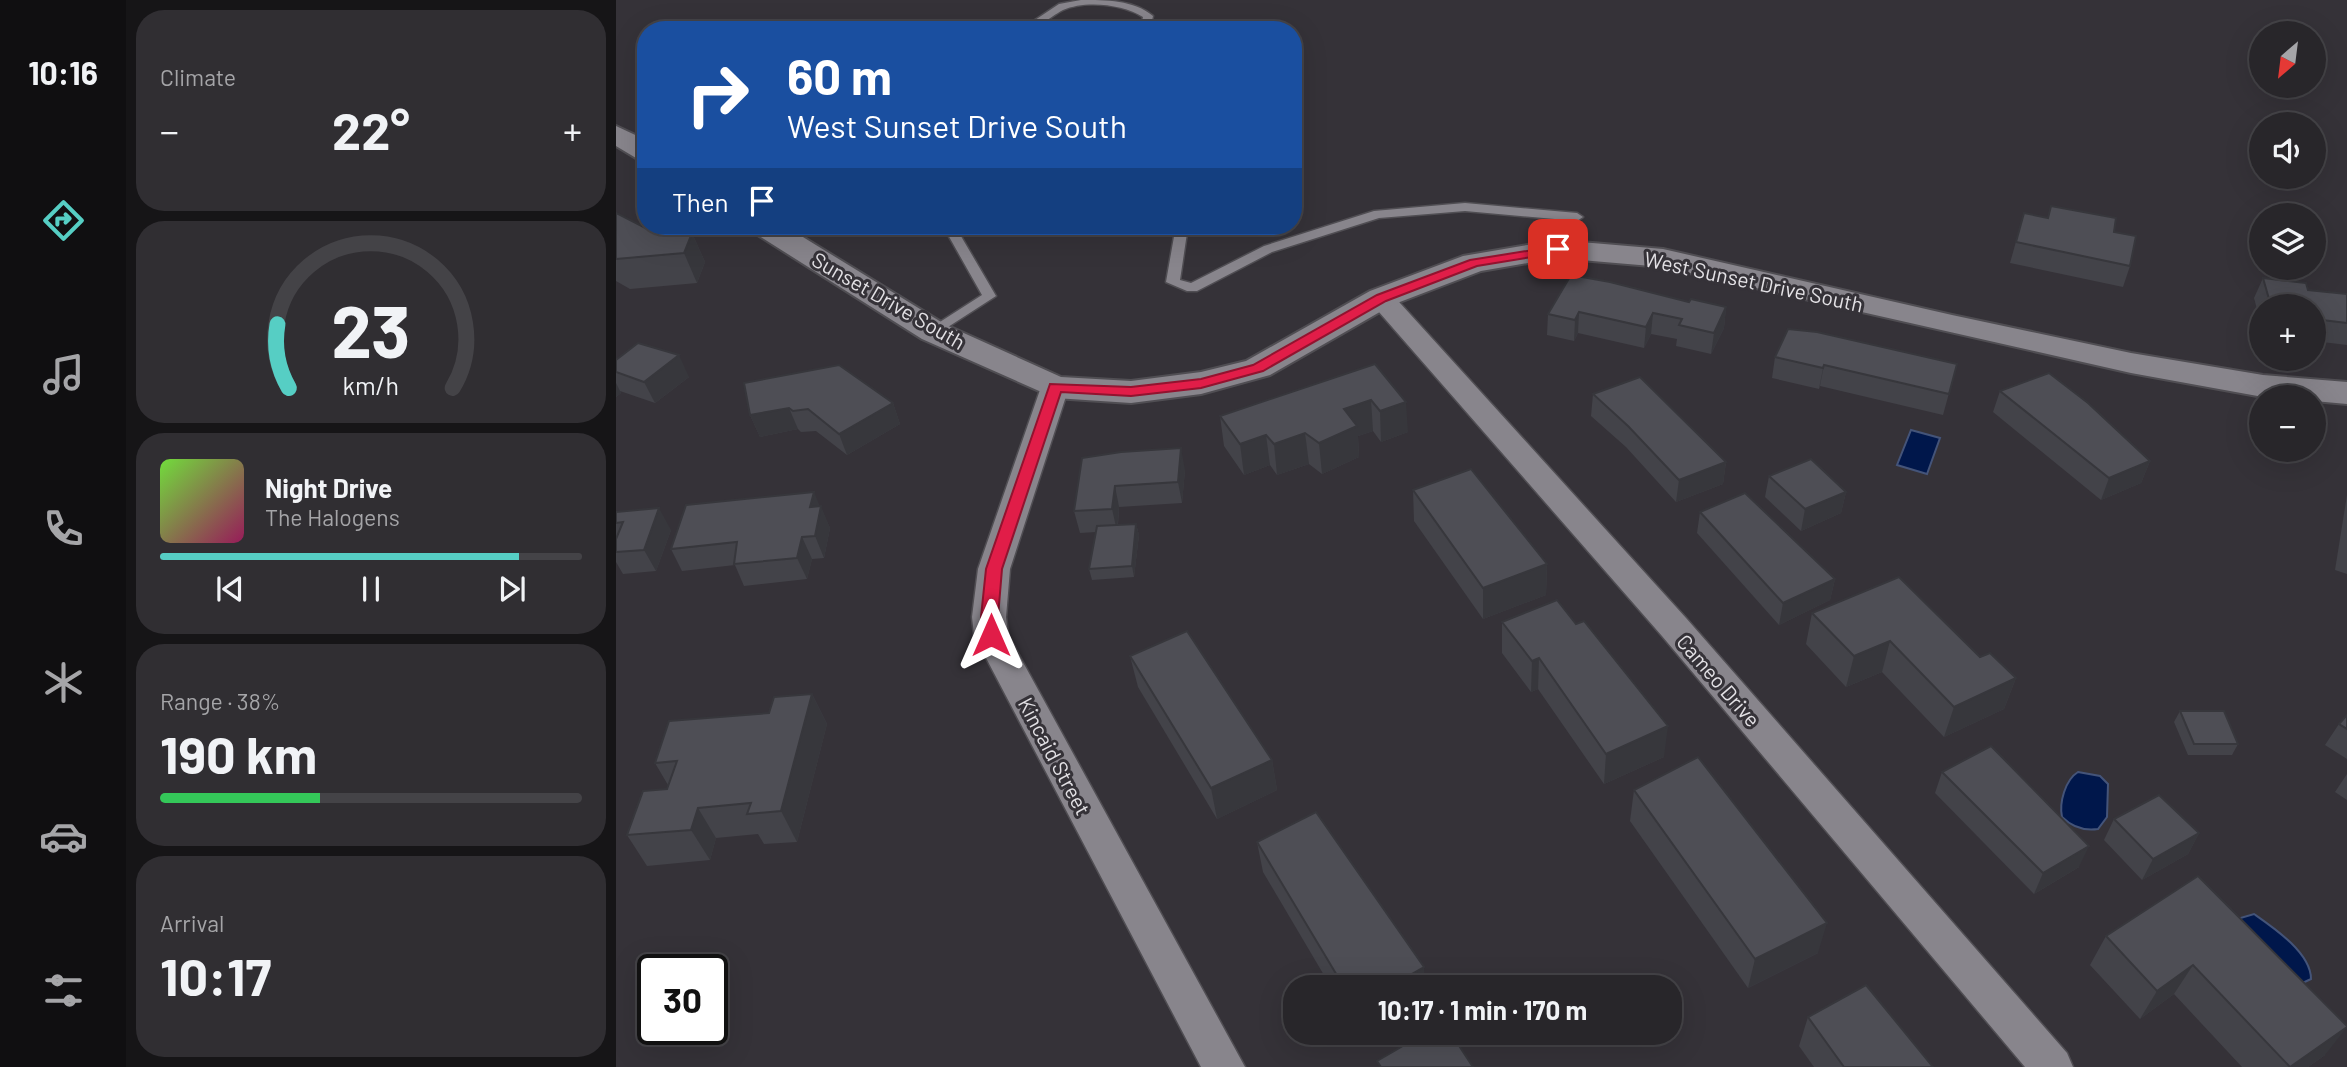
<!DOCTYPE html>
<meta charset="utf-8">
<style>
:root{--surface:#28262a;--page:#302e32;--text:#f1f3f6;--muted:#a5a5a8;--line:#444347;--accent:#56cec4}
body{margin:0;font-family:Barlow,sans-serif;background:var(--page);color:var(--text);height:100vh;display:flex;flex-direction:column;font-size:26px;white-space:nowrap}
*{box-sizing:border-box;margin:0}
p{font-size:23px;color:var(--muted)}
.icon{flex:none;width:38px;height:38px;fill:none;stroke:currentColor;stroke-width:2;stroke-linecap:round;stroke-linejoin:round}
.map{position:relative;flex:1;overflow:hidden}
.panel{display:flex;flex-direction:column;gap:10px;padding:10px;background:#161517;width:490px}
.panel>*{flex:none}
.top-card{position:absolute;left:21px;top:21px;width:665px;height:214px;border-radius:28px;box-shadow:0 7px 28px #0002,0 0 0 2px var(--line);background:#1a4fa0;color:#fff;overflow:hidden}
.needle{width:46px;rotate:208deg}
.tools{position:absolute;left:1633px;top:21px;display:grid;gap:14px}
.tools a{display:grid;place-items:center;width:77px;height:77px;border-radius:50%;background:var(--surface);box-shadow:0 7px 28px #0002,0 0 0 2px var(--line);font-size:35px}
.speed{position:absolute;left:21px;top:954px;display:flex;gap:14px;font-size:35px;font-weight:700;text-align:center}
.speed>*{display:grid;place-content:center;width:91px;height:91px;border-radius:50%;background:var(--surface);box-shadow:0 7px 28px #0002,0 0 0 2px var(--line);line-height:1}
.speed .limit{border:4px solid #111;border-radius:10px;background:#fff;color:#111}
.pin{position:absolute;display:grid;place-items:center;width:60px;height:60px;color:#fff;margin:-30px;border-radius:14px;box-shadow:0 4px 10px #0006}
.me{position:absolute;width:77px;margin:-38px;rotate:0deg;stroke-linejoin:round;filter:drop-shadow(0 0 5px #0008)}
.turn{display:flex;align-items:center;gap:24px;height:147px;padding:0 35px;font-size:32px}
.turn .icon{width:91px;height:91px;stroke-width:2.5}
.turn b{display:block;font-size:49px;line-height:60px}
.then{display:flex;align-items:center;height:66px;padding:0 35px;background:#0003;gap:14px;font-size:26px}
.big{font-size:52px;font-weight:700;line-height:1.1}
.panel .card{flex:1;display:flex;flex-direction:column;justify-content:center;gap:10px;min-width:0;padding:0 24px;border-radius:28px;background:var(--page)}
.panel .dial{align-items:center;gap:0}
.dial svg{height:182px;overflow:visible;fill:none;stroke:var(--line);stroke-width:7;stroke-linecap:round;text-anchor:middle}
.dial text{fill:var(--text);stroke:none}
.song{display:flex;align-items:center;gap:21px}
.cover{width:84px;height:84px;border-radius:10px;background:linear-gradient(135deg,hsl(100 70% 55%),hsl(330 70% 35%))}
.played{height:7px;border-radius:4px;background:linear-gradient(90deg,var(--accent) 85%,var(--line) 85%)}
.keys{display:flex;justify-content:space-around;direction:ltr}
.heat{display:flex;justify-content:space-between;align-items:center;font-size:38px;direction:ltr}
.charge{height:10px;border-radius:5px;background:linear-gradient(90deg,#34c759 38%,var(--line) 0)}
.trip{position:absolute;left:667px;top:975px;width:399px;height:70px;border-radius:28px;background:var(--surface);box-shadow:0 7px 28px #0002,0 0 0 2px var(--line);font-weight:700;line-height:70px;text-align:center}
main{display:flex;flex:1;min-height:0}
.dock{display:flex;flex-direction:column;width:126px;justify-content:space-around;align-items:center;background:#100f11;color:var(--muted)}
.dock .icon{width:49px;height:49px}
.dock .on{color:var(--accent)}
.dock b{font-size:32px;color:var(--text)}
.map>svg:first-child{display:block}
.water{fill:#00174b;stroke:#445479;stroke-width:2}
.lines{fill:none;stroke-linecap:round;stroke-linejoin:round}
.lane-casing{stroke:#504e53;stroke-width:3}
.street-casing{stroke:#504e53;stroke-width:3}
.secondary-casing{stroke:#504e53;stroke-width:4}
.lane{fill:#88858c;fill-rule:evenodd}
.street{fill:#88858c;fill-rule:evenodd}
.secondary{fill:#88858c;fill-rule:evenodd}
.wall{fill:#434349}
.shaded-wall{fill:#37373c}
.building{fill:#4e4e55;stroke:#37373c;stroke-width:2}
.route{fill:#e11d48;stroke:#92132f;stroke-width:2}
.labels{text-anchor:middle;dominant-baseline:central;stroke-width:6;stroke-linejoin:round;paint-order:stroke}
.street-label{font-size:21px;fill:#e3e1e5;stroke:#353238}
</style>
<main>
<nav class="dock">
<b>10:16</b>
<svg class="icon on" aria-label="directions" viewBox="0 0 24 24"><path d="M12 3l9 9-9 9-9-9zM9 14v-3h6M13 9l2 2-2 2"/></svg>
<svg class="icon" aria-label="music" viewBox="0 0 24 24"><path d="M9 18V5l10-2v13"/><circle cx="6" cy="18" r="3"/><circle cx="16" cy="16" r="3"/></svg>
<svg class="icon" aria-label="phone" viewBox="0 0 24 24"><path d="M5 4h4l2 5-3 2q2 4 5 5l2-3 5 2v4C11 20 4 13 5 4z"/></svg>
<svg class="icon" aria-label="climate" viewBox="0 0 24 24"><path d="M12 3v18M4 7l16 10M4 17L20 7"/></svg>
<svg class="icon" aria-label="car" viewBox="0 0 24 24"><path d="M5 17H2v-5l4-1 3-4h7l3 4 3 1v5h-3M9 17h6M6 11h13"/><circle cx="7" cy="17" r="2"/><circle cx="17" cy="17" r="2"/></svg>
<svg class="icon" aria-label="filters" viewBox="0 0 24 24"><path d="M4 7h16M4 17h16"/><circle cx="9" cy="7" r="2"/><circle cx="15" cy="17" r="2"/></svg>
</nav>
<section class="panel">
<div class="card"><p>Climate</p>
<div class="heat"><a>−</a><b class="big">22°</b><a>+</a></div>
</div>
<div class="card dial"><svg viewBox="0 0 100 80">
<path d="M14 69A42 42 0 1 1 86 69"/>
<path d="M14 69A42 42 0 0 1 9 41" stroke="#56cec4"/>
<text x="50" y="56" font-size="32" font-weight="700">23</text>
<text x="50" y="72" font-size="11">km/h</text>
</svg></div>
<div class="card">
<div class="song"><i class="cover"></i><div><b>Night Drive</b><p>The Halogens</p></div></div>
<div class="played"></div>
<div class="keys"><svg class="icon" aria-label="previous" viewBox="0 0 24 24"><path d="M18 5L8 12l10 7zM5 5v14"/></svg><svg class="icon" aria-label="pause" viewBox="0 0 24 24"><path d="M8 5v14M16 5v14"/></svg><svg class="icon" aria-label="next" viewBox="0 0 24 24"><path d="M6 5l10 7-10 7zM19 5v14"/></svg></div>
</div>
<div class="card"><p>Range · 38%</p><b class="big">190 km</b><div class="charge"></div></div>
<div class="card"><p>Arrival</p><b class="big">10:17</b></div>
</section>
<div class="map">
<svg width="1731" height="1067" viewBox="0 0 1731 1067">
<rect width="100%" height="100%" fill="#353238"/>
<g class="water">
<path d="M 1295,430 L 1324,438 L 1311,474 L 1281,465 Z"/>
<path d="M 1462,772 L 1484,776 L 1492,784 L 1491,817 L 1482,829 C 1468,831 1456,827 1446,817 C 1443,803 1449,780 1462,772 Z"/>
<path d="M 1638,914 C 1658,928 1695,953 1695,979 L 1680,986 L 1621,919 Z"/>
</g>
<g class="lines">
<defs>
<g id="lane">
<path d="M 465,0 C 490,0 518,0 537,16 L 534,30 L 524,30 L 527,17 C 507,4 469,0 447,10 C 432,18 422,30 404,30 L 443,4 Z"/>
<path d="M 849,203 L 961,213 L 967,217 L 961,221 L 849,211 L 763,218 L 656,252 L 581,291 L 571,291 L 550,282 L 559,231 L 566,226 L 582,226 L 571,233 L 564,280 L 575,283 L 648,246 L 758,211 Z"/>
<path d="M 327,226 L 339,226 L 380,296 L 318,336 L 313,335 L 311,332 L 313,329 L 366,295 Z"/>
</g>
<g id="street">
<path d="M 765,290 L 774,292 L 1070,618 L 1451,1053 L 1457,1067 L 1409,1067 L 1046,636 L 756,304 L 752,298 L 756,292 Z"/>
<path d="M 439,378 L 449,381 L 453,387 L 394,569 L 390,617 L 392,635 L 629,1067 L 585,1067 L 358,635 L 356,617 L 362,569 L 425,387 L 429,381 Z"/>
</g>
<g id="secondary">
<path d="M 0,126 L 30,140 L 30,160 L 20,158 L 0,146 Z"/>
<path d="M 133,226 L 169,226 L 330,325 L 445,377 L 515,381 L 585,372 L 630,361 L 754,291 L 847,256 L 941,240 L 1047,249 L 1336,315 L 1515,353 L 1647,375 L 1731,382 L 1731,404 L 1698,401 L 1698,397 L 1647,397 L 1515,373 L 1047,267 L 941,258 L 865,271 L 776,305 L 654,375 L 585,394 L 515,403 L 439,398 L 306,339 L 137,232 Z"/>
</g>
</defs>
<use href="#lane" class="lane-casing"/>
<use href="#street" class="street-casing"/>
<use href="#secondary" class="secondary-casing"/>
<use href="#lane" class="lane"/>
<use href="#street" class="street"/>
<use href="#secondary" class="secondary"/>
</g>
<g class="wall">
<path d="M 0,213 L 43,235 L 76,233 L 89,262 L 81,283 L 14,289 L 0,281 Z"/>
<path d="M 1408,213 L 1498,232 L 1514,266 L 1507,287 L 1394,263 Z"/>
<path d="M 1647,278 L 1692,290 L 1731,294 L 1731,345 L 1698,341 L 1698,306 L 1645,306 L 1645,324 L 1638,298 Z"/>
<path d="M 1073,302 L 1110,307 L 1108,328 L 1095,354 L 1060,346 L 1061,339 L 1035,334 L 1028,348 L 962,333 L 958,341 L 931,335 L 932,314 Z"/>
<path d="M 1159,357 L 1341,364 L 1327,415 L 1204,386 L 1203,389 L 1156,378 Z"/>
<path d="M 0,360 L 73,377 L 39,403 L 4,391 L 5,393 L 0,397 Z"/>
<path d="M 759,364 L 792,432 L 765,442 L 757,431 L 742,436 L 743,457 L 706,474 L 693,464 L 661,475 L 654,465 L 628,475 L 608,446 L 604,416 Z"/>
<path d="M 128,383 L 277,403 L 284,424 L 231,455 L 200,431 L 185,432 L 182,429 L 144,437 L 134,415 Z"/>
<path d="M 1384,391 L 1534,461 L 1525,483 L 1485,500 L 1377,412 Z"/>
<path d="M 977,394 L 1110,462 L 1107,484 L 1060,502 L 1010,447 L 975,416 Z"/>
<path d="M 466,458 L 569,470 L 566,503 L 503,507 L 502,525 L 520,524 L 523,535 L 518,577 L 476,580 L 473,569 L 480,532 L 464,533 L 458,511 Z"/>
<path d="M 1153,476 L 1230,492 L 1225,513 L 1185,531 L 1149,497 Z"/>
<path d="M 797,490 L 931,564 L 930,595 L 867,619 L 798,521 Z"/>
<path d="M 1731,495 L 1731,574 L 1719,570 Z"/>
<path d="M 204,506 L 214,528 L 208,558 L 196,559 L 191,579 L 128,586 L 119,565 L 66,571 L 55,549 Z"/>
<path d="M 0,512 L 55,530 L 40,571 L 7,574 L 0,562 Z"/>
<path d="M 1084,512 L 1219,579 L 1214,600 L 1163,625 L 1081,533 Z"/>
<path d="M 1196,613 L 1400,678 L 1388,709 L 1328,737 L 1266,672 L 1230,687 L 1190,644 Z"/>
<path d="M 886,622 L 960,624 L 1048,757 L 988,784 L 922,689 L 915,692 L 886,653 Z"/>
<path d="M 514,656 L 656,760 L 661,790 L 601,819 L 522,687 Z"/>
<path d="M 196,694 L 211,724 L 181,842 L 148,844 L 142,834 L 100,838 L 94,860 L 31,866 L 11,835 L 51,789 L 52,785 L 39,763 Z"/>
<path d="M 1564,711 L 1622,744 L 1616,755 L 1572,755 L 1558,722 Z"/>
<path d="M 1731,715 L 1731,759 L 1709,745 L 1723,724 Z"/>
<path d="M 1326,772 L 1463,867 L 1418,894 L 1319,793 Z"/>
<path d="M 1731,774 L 1731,800 L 1719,792 Z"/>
<path d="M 1018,790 L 1202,953 L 1132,988 L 1014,821 Z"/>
<path d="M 1498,819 L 1583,833 L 1572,854 L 1526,880 L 1488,840 Z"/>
<path d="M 641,842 L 809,987 L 715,987 L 647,872 Z"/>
<path d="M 1582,876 L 1709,1055 L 1692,1067 L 1626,1067 L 1558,994 L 1524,1019 L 1474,965 L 1490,936 Z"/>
<path d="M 1192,1017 L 1317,1067 L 1198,1067 L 1183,1046 Z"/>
</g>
<g class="shaded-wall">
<path d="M 76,233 L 89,262 L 81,283 L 68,253 Z"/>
<path d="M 1110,307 L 1108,328 L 1095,354 L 1098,333 Z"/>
<path d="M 963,312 L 962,333 L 958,341 L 959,320 Z"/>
<path d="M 1037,313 L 1035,334 L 1028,348 L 1030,327 Z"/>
<path d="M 63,355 L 73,377 L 39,403 L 28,382 Z"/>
<path d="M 1208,365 L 1204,386 L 1203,389 L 1207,368 Z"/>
<path d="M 0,383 L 5,393 L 0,397 Z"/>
<path d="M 755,400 L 757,431 L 742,436 L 743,457 L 706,474 L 703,443 L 728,409 Z"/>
<path d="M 790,402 L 792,432 L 765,442 L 764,411 Z"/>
<path d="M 277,403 L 284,424 L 231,455 L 223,434 Z"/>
<path d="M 173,408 L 182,429 L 144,437 L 134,415 Z"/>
<path d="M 689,433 L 693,464 L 661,475 L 658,444 Z"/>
<path d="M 650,435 L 654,465 L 628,475 L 624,444 Z"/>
<path d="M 565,448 L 569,470 L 566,503 L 562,482 Z"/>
<path d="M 1534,461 L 1525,483 L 1485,500 L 1493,478 Z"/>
<path d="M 1110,462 L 1107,484 L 1060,502 L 1063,480 Z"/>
<path d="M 499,486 L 503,507 L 501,531 L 496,509 Z"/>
<path d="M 198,492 L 205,509 L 205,506 L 214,528 L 208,558 L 199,536 L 194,507 Z"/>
<path d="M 1230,492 L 1225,513 L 1185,531 L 1189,509 Z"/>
<path d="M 43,508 L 55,530 L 40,571 L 28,550 Z"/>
<path d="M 520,524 L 523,535 L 518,577 L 516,566 Z"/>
<path d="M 186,537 L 196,559 L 191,579 L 181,558 Z"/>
<path d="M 931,564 L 930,595 L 867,619 L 867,588 Z"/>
<path d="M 1219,579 L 1214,600 L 1163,625 L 1167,603 Z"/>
<path d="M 1274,641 L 1266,672 L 1230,687 L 1238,656 Z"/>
<path d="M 923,658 L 922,689 L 915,692 L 916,661 Z"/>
<path d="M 1400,678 L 1388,709 L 1328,737 L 1338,707 Z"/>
<path d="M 196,694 L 211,724 L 181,842 L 165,811 Z"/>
<path d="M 1052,726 L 1048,757 L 988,784 L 990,754 Z"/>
<path d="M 656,760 L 661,790 L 601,819 L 595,788 Z"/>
<path d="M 82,808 L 100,838 L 94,860 L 75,830 Z"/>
<path d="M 1583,833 L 1572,854 L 1526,880 L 1537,859 Z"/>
<path d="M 1473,846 L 1463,867 L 1418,894 L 1427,873 Z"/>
<path d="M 1211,923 L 1202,953 L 1132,988 L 1139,959 Z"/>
<path d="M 1577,965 L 1558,994 L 1524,1019 L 1541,991 Z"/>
<path d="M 808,967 L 809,987 L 773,987 Z"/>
<path d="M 1731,1027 L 1709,1055 L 1692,1067 L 1674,1067 Z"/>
</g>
<g class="building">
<path d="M 1435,206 L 1500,218 L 1498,232 L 1520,236 L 1514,266 L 1400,242 L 1408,213 L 1432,218 Z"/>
<path d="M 0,213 L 43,235 L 76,233 L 68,253 L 0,259 Z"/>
<path d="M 955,275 L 994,282 L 1073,302 L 1075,299 L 1110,307 L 1098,333 L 1063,325 L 1066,319 L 1037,313 L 1030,327 L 963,312 L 959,320 L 932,314 Z"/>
<path d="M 1647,278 L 1690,283 L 1692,290 L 1731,294 L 1731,323 L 1698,319 L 1698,306 L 1655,306 Z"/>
<path d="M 1172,329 L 1201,332 L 1341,364 L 1333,394 L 1208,365 L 1207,368 L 1159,357 Z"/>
<path d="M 22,343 L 63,355 L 28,382 L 0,372 L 0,360 Z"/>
<path d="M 759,364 L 790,402 L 764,411 L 755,400 L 728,409 L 741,426 L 703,443 L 689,433 L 658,444 L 650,435 L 624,444 L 604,416 Z"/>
<path d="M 223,365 L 277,403 L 223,434 L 192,409 L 177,411 L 173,408 L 134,415 L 128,383 Z"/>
<path d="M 1433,373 L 1472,403 L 1534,461 L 1493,478 L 1384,391 Z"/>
<path d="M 1024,377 L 1110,462 L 1063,480 L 1012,426 L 977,394 Z"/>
<path d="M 565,448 L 562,482 L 499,486 L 496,509 L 458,511 L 466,458 L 505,452 Z"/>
<path d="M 1195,459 L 1230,492 L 1189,509 L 1153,476 Z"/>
<path d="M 855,469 L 931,564 L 867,588 L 797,490 Z"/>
<path d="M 198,492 L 194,507 L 205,506 L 199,536 L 186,537 L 181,558 L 118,564 L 121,542 L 55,549 L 70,505 Z"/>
<path d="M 1129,493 L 1219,579 L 1167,603 L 1084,512 Z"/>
<path d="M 43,508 L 28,550 L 0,552 L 0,539 L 7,522 L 0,523 L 0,512 Z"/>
<path d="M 520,524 L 516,566 L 473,569 L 481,526 Z"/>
<path d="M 1283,577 L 1364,657 L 1374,653 L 1400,678 L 1338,707 L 1274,641 L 1238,656 L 1196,613 Z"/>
<path d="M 941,600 L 960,624 L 968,621 L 1052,726 L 990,754 L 923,658 L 916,661 L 886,622 Z"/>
<path d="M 571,631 L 656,760 L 595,788 L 514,656 Z"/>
<path d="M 196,694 L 165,811 L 131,814 L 135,803 L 82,808 L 75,830 L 11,835 L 27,791 L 51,789 L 61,761 L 39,763 L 53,721 L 153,713 L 158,697 Z"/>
<path d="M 1564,711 L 1608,711 L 1622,744 L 1578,744 Z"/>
<path d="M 1731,715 L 1731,729 L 1723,724 Z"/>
<path d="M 1375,746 L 1473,846 L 1427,873 L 1326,772 Z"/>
<path d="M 1082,757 L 1211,923 L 1139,959 L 1018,790 Z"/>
<path d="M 1543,795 L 1583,833 L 1537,859 L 1498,819 Z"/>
<path d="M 700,812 L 808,967 L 773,987 L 728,987 L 641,842 Z"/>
<path d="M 1582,876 L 1731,1026 L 1731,1027 L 1674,1067 L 1577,965 L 1541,991 L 1490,936 Z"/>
<path d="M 1250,985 L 1317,1067 L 1228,1067 L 1192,1017 Z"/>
<path d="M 811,1032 L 834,1032 L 857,1067 L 765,1067 L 761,1061 Z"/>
</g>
<path class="route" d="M 942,246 L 946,247 L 946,252 L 861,266 L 770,301 L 647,371 L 585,388 L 515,396 L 445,392 L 386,569 L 382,617 L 383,635 L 381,640 L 369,640 L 365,617 L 370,569 L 434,384 L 515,387 L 585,379 L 637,365 L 761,295 L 854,260 Z"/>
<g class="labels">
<g class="street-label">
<text transform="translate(1138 281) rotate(12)">West Sunset Drive South</text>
<text transform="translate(273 300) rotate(30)">Sunset Drive South</text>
<text transform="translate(1103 680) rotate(49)">Cameo Drive</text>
<text transform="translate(439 756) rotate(62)">Kincaid Street</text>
</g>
</g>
</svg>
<div class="tools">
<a><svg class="needle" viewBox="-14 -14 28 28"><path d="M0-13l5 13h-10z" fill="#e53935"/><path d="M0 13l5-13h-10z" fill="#a5a5a8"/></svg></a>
<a><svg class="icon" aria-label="sound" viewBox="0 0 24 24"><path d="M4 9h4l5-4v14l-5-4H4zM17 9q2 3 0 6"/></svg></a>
<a><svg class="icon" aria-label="layers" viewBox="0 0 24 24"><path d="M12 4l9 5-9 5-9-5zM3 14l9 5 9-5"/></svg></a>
<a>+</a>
<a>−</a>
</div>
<div class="speed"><div class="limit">30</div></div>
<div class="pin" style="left:942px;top:249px;background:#d93025"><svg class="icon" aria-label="arrive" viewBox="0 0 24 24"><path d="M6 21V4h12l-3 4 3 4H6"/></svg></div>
<svg class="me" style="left:375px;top:635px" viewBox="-20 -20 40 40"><path d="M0-17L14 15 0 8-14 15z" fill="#e11d48" stroke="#fff" stroke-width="4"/></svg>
<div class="trip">10:17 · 1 min · 170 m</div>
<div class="top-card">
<div class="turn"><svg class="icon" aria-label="right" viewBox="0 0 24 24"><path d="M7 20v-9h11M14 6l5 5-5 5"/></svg><div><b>60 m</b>West Sunset Drive South</div></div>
<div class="then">Then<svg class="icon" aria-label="arrive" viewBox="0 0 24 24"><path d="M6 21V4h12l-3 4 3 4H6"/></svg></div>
</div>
</div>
</main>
